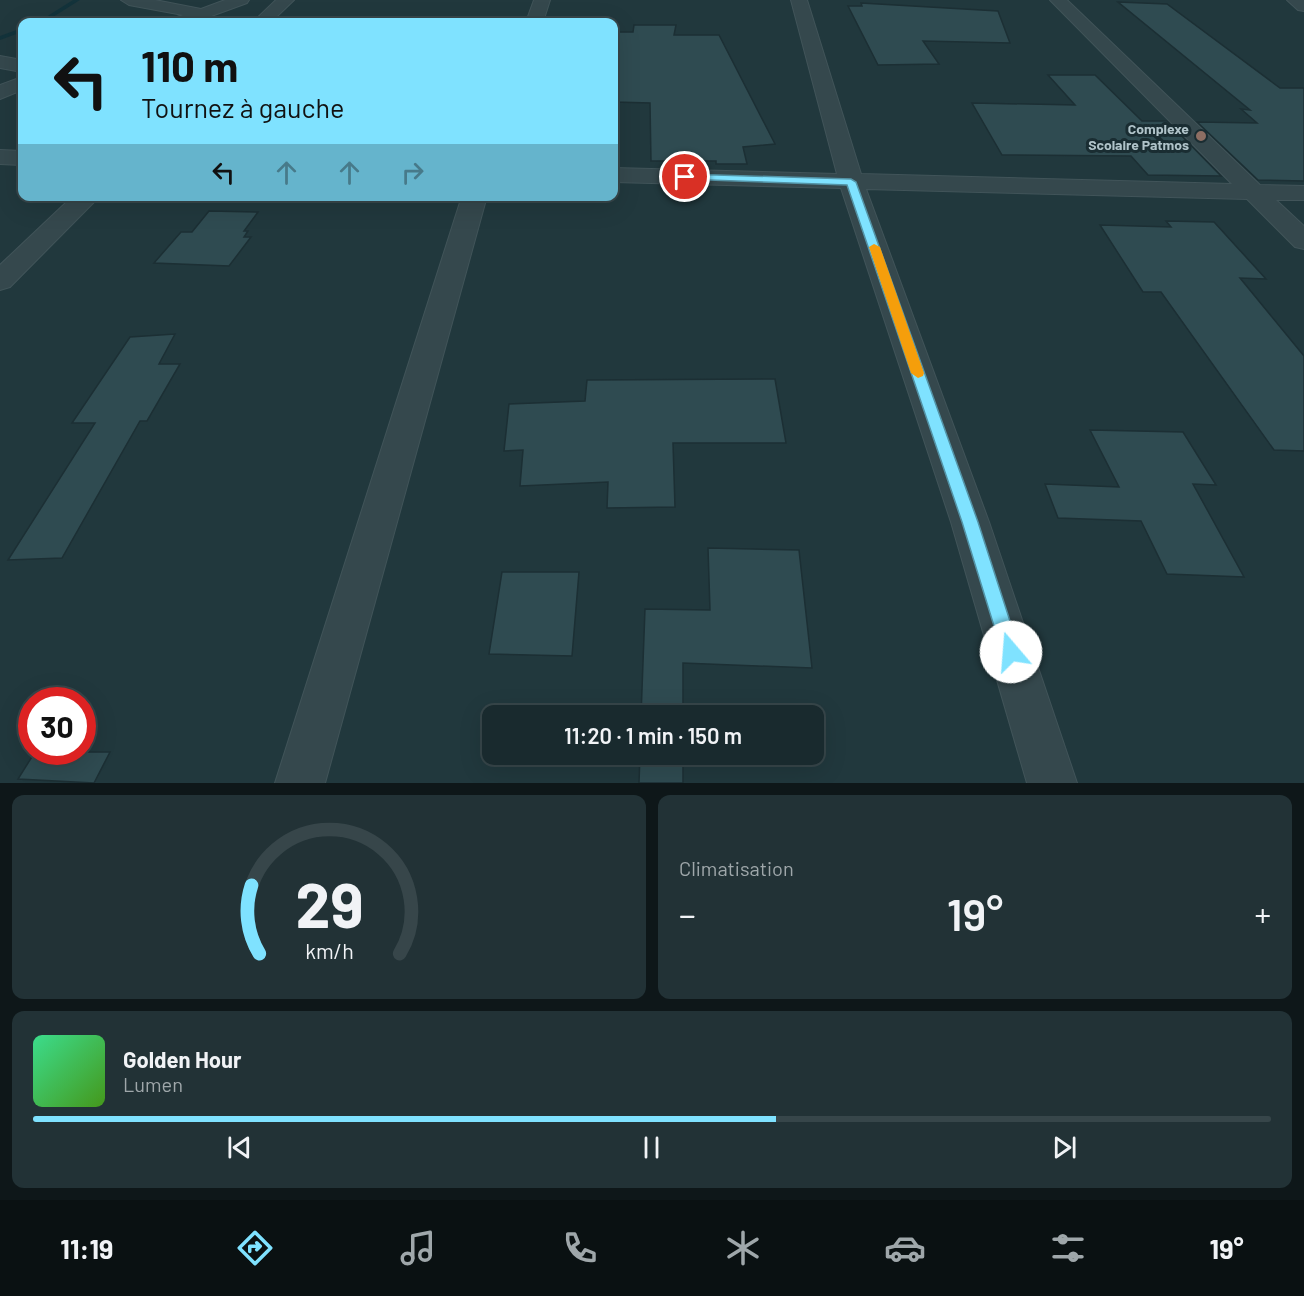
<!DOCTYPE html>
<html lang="fr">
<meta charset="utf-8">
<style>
:root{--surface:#192a2e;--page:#223236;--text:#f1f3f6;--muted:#9fa7aa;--line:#37464a;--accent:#7fe2ff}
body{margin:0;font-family:Barlow,sans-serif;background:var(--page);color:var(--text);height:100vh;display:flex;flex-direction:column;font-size:22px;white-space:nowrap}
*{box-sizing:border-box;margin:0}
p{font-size:20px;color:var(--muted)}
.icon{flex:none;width:33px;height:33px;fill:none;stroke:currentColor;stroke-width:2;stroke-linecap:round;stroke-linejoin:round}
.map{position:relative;height:783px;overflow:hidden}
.side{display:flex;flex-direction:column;gap:12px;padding:12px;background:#0e1719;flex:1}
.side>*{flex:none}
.hud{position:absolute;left:18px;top:18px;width:600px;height:183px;border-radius:12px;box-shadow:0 6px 24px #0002,0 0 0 2px var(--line);background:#7fe2ff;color:#111;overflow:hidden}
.speed{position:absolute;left:18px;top:687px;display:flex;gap:12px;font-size:30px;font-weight:700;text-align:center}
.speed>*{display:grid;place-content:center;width:78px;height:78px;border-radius:50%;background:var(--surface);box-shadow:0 6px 24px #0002,0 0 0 2px var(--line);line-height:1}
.speed .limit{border:9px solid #d22;background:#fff;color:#111}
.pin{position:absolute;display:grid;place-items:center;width:51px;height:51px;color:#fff;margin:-26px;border:3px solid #fff;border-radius:50%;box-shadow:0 2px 6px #0007}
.me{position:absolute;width:66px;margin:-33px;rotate:342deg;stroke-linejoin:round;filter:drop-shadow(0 0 4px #0008)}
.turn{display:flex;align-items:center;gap:21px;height:126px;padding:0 24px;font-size:27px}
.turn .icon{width:78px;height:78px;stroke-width:2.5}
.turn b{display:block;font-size:42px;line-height:51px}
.lanes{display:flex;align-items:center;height:57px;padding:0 24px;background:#0003;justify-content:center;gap:30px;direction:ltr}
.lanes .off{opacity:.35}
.big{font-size:45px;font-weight:600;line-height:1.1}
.side .card{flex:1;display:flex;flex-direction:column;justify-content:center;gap:9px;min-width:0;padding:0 21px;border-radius:12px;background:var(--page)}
.side .dial{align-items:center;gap:0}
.dial svg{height:156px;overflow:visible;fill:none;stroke:var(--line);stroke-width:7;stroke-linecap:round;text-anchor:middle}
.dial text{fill:var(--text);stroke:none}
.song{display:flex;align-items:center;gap:18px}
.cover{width:72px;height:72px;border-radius:9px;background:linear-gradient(135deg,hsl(150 70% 55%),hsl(100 70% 35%))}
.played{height:6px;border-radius:3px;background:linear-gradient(90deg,var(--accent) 60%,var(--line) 60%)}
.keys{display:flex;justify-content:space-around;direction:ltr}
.heat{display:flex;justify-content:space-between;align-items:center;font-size:33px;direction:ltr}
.side .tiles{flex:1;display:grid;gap:12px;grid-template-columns:1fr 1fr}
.card:last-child{grid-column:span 2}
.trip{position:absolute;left:482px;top:705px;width:342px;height:60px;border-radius:12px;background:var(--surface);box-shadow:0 6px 24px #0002,0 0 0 2px var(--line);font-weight:600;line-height:60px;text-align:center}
.tab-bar{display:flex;height:96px;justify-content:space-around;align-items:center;background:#0a1112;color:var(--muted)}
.tab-bar .icon{width:42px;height:42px}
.tab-bar .active{color:var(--accent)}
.tab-bar b{font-size:27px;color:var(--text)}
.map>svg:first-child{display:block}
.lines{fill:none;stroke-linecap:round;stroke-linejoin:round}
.stream{fill:#13333b;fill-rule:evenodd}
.building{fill:#2f4b51;stroke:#1c2f34;stroke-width:1.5}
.minor-casing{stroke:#415459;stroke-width:2}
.minor{fill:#35484d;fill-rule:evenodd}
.route{fill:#7fe2ff;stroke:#5393a6;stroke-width:1.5}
.slow{fill:#f59e0b}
.education-dot{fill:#8d6e63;stroke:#1a2d32;stroke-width:2}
.labels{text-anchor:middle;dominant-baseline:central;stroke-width:6;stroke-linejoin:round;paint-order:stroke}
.far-poi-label{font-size:14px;font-weight:bold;fill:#b0c3c9;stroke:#1a2d32;text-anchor:end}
</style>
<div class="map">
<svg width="1304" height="783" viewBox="0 0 1304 783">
<rect width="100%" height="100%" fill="#21383d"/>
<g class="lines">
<g class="stream">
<path d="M 73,0 L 80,0 L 45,22 L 38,22 Z"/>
<path d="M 22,28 L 22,32 L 0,40 L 0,36 Z"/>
</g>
</g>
<g class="building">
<path d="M 1118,2 L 1167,4 L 1280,88 L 1304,88 L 1304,181 L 1258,180 L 1197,122 L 1257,123 L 1241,109 L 1250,110 Z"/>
<path d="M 861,3 L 998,11 L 1010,43 L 923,41 L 939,64 L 878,65 L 848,6 L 862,6 Z"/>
<path d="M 634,25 L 676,25 L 674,35 L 719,35 L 775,144 L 743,147 L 747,164 L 716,164 L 716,161 L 651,161 L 650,103 L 614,102 L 614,32 L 633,32 Z"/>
<path d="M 1048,75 L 1095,75 L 1142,121 L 1167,121 L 1221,176 L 1148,175 L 1131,156 L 1002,155 L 972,103 L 1075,105 Z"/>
<path d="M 209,211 L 258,212 L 244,231 L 248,231 L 244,237 L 251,237 L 229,266 L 154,263 L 181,232 L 192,232 Z"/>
<path d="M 1166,221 L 1214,222 L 1266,279 L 1240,278 L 1304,356 L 1304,451 L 1274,450 L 1161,292 L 1143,292 L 1100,225 L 1171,227 Z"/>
<path d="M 175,334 L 159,364 L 180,364 L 147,421 L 140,421 L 62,558 L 8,560 L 95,423 L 72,423 L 130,337 Z"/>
<path d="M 775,379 L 786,443 L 673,443 L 675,507 L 607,508 L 608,482 L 520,486 L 523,450 L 504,451 L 509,404 L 585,401 L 587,380 Z"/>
<path d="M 1090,430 L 1183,432 L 1216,485 L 1193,484 L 1244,577 L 1167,574 L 1141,521 L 1058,518 L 1045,484 L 1119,487 Z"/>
<path d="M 708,548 L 799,550 L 812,668 L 683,663 L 683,716 L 641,716 L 645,609 L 710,610 Z"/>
<path d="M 502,572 L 579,572 L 572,656 L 489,654 Z"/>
<path d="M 35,752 L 110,752 L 94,783 L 18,779 Z"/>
<path d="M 640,754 L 683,754 L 683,783 L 639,783 Z"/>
</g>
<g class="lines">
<defs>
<g id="minor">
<path d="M 121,0 L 155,0 L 201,9 L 225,0 L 249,0 L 247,3 L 195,22 L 175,22 L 177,17 L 183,15 L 129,5 Z"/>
<path d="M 276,0 L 294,0 L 271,22 L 253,22 Z"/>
<path d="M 534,0 L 550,0 L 543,22 L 526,22 Z"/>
<path d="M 791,0 L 807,0 L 861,174 L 1232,184 L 1050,0 L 1067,0 L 1260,185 L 1304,186 L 1304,200 L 1276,200 L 1304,226 L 1304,249 L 1295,247 L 1247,199 L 866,189 L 989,522 L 1077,783 L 1027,783 L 951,522 L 841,188 L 614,182 L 614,168 L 837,174 Z"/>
<path d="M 1287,0 L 1304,0 L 1304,11 L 1298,10 Z"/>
<path d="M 0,56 L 22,60 L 22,72 L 0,68 Z"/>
<path d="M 22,77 L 22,90 L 0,99 L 0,85 Z"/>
<path d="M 0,150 L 22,151 L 22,165 L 0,164 Z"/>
<path d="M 73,196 L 100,196 L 10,287 L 0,290 L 0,265 Z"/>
<path d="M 462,196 L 487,196 L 325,783 L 275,783 Z"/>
</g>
</defs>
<use href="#minor" class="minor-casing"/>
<use href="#minor" class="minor"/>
</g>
<path class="route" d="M 685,174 L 851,179 L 856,182 L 978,522 L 1020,652 L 1017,659 L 1011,661 L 1004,659 L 1002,652 L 962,522 L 847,185 L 681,179 L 680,177 Z"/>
<path class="slow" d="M 874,244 L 880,247 L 924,373 L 923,376 L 918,378 L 911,373 L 869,247 Z"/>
<circle class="education-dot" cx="1201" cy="136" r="6"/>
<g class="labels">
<g class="far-poi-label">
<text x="1189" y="128">Complexe<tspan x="1189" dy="16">Scolaire Patmos</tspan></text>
</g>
</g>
</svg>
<div class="speed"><div class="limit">30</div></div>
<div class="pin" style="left:685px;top:177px;background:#d93025"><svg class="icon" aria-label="arrive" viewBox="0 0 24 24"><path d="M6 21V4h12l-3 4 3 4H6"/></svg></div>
<svg class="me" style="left:1011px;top:652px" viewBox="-20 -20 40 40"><circle r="19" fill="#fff"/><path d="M0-13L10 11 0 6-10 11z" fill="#7fe2ff"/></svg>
<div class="trip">11:20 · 1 min · 150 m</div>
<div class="hud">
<div class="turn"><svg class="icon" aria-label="left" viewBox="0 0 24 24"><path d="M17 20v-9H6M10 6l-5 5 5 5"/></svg><div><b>110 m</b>Tournez à gauche</div></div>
<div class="lanes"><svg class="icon" aria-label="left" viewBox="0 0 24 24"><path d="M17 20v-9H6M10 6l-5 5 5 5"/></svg><svg class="icon off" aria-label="ahead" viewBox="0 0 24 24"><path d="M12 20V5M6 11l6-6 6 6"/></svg><svg class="icon off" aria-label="ahead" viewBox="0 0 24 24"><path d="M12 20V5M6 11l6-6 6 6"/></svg><svg class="icon off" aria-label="right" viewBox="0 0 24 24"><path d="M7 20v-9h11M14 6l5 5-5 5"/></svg></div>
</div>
</div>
<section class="side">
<div class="tiles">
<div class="card dial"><svg viewBox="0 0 100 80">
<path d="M14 69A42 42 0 1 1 86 69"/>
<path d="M14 69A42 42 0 0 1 10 34" stroke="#7fe2ff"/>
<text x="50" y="56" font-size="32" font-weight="700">29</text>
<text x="50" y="72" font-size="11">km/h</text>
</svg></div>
<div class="card"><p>Climatisation</p>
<div class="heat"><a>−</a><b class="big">19°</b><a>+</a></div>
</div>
<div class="card">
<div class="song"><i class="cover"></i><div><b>Golden Hour</b><p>Lumen</p></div></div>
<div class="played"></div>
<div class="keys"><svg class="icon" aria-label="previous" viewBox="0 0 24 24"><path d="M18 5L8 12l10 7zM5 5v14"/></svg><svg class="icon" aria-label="pause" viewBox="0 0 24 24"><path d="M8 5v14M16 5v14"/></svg><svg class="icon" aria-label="next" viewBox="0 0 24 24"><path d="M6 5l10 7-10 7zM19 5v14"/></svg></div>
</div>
</div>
</section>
<nav class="tab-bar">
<b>11:19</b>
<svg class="icon active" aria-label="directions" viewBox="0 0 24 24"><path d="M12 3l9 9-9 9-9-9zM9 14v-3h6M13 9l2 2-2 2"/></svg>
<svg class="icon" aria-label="music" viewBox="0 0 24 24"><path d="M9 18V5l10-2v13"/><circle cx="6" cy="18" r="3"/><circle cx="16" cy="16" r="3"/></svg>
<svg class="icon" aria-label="phone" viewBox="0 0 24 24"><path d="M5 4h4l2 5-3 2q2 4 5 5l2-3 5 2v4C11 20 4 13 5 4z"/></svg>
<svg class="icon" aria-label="climate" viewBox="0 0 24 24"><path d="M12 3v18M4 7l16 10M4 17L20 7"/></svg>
<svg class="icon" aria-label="car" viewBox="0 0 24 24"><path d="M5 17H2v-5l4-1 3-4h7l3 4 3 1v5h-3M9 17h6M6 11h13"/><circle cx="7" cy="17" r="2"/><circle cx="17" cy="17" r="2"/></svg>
<svg class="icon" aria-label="filters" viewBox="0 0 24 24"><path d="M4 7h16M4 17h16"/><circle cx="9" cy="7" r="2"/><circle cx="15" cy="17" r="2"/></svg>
<b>19°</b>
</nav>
